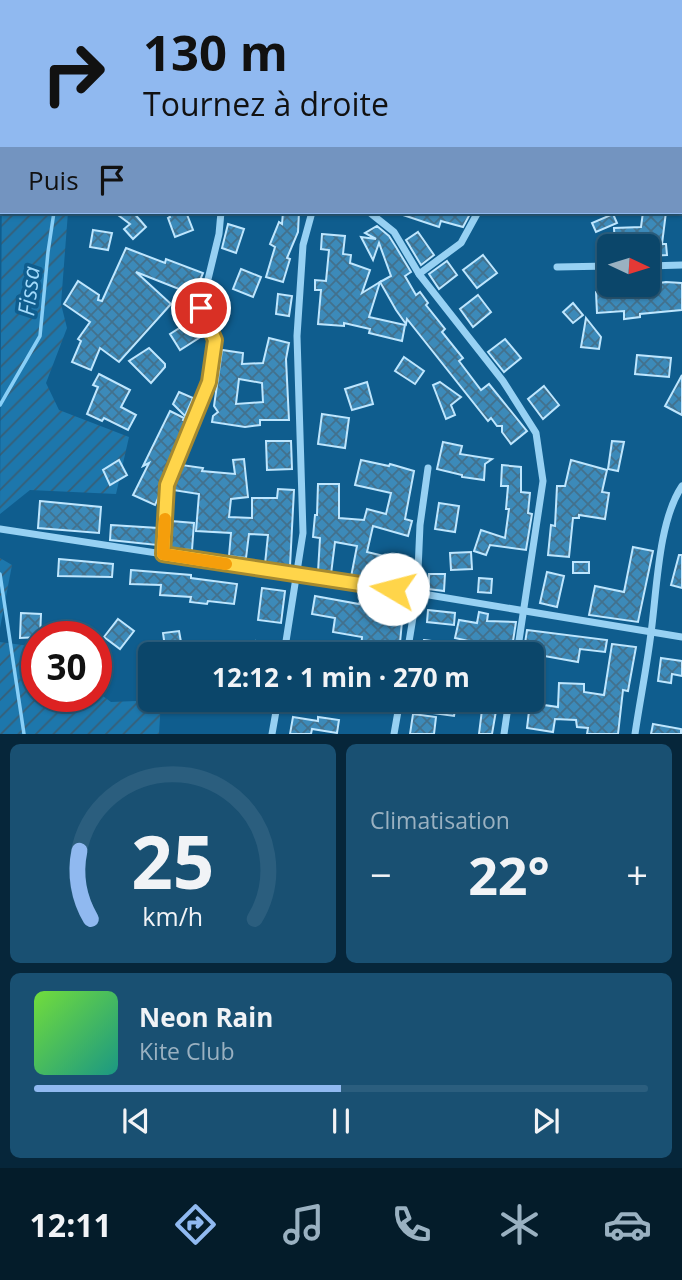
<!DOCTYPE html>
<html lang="fr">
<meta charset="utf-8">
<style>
:root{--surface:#0b466a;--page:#195072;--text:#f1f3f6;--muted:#9ab1c1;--line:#2b5e7e;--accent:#90b9f0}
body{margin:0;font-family:"Open Sans",sans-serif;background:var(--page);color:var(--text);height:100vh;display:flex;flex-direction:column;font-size:26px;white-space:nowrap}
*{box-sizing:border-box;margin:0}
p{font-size:23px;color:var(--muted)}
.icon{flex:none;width:38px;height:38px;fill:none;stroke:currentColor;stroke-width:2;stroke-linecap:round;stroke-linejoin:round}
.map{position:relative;height:734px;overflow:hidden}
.panel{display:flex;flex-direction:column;gap:10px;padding:10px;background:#06263a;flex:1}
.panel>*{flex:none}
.banner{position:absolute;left:0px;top:0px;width:682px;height:214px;box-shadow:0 2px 5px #0004,0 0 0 2px var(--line);background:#90b9f0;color:#111;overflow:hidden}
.needle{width:46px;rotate:94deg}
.fabs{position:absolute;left:597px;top:234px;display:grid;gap:14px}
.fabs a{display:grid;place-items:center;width:63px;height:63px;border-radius:10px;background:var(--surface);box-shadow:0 2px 5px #0004,0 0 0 2px var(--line);font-size:35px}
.speed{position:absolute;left:21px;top:621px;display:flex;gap:14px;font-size:35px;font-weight:700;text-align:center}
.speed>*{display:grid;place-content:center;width:91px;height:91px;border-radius:50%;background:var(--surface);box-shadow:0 2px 5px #0004,0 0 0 2px var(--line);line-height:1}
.speed .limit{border:10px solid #d22;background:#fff;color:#111}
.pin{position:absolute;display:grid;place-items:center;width:60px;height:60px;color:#fff;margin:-30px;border:4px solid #fff;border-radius:50%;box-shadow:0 2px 7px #0007}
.me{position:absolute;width:77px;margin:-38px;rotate:278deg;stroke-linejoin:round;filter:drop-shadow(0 0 5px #0008)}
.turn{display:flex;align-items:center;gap:24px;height:147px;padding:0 28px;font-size:32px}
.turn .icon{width:91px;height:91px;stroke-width:2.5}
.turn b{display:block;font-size:49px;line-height:60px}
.then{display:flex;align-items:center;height:66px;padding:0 28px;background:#0003;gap:14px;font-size:26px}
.big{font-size:52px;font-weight:700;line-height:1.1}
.panel .widget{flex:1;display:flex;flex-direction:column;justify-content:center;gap:10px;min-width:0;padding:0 24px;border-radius:10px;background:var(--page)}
.panel .dial{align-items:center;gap:0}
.dial svg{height:182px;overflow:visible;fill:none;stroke:var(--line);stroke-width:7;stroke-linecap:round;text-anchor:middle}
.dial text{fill:var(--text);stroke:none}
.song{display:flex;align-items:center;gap:21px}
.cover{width:84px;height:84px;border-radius:10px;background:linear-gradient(135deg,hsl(100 70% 55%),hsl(170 70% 35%))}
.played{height:7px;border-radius:4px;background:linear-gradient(90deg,var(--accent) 50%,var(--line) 50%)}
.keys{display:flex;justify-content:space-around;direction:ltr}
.heat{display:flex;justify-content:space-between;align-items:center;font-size:38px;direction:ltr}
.panel .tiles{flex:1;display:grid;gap:10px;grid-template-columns:1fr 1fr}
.widget:last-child{grid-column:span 2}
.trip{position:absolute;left:138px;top:642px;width:406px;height:70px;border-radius:10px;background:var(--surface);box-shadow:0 2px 5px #0004,0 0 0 2px var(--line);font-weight:700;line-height:70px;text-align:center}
.tabs{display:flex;height:112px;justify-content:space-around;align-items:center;background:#041c2a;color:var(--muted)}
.tabs .icon{width:49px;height:49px}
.tabs .current{color:var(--accent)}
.tabs b{font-size:32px;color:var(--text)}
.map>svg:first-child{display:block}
.garden{fill:url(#garden-furrows)}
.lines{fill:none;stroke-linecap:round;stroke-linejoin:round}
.stream{stroke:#88cff7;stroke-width:3.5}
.building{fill:url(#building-cross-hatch);stroke:#bee6fe;stroke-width:2;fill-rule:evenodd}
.minor{stroke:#97d1f3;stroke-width:7}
.route-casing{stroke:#a68a30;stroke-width:18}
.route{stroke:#ffd54a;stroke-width:12}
.slow{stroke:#f59e0b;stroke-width:12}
.labels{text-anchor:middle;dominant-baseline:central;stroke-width:7;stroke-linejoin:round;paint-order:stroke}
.water-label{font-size:23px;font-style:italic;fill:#a2dafb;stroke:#0f5d8e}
</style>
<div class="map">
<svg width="682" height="734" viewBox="0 0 682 734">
<defs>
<pattern id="garden-furrows" width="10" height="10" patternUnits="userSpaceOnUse" patternTransform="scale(1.75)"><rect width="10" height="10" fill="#1d77ac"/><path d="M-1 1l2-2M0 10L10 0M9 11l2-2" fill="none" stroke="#375f77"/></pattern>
<pattern id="building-cross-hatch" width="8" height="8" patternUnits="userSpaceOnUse" patternTransform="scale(1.75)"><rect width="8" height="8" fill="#3c8ab9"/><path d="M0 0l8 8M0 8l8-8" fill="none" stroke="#42718d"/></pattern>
</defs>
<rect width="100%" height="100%" fill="#0f5d8e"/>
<g class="garden">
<path d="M 2,168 L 2,212 L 68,212 L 61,304 L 67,328 L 46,383 L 59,410 L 129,437 L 116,494 L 30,490 L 0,514 Z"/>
<path d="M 0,558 L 12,565 L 0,628 Z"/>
<path d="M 0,642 L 37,647 L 37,696 L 96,696 L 96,691 L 111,702 L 161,700 L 159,734 L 0,734 Z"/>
</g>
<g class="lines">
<g class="stream">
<path d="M 93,2 L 93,0"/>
<path d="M 0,405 L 40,336 L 48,252 L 54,212"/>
<path d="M 0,574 L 24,734"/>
</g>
</g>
<g class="building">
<path d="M 114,212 L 133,212 L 146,227 L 133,239 L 124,229 L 130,224 Z"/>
<path d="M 168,212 L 186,212 L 193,230 L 175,237 L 168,218 L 170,217 Z"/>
<path d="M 283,212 L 299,212 L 298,232 L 287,258 L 290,259 L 283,282 L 266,277 L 275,247 L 270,244 L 279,222 L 282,224 Z"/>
<path d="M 400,212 L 471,212 L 463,227 L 441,221 L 439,227 L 400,214 Z"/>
<path d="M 643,212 L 666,212 L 662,244 L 666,244 L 667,255 L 648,256 L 648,247 L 615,247 L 614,228 L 641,227 Z"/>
<path d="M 613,214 L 617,223 L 596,232 L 592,223 Z"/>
<path d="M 228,224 L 244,229 L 236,253 L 222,248 Z"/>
<path d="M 377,226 L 389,236 L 396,247 L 411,272 L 405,276 L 416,295 L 420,292 L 428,303 L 426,305 L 445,329 L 442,332 L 463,358 L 459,361 L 481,390 L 489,384 L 527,431 L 511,444 L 502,432 L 502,426 L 497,426 L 491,418 L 488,421 L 407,319 L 406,324 L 396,310 L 380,282 L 391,276 L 379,243 L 373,260 L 361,237 L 376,239 L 365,233 Z"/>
<path d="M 93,230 L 112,233 L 108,250 L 90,247 Z"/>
<path d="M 418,232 L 434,255 L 421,265 L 406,240 Z"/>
<path d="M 322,234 L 345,236 L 343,254 L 351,255 L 350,263 L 370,270 L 362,293 L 380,282 L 369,317 L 405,325 L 402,341 L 369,333 L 370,329 L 344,323 L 344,326 L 318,324 L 321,290 L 315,290 L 315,280 L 326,281 L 329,250 L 321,249 Z"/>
<path d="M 126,248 L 165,263 L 166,259 L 203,273 L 194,295 L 136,272 L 171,304 L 119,362 L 100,348 L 91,370 L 72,362 L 81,341 L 78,339 L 90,322 L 64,304 L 78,281 L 99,295 L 98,300 L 102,301 Z"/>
<path d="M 483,255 L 497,273 L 477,288 L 463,270 Z"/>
<path d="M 447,261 L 457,275 L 439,289 L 429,274 Z"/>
<path d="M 241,269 L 261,277 L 253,297 L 233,289 Z"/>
<path d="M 666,282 L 682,283 L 682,310 L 640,314 L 640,317 L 624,319 L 624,311 L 597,313 L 596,292 Z"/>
<path d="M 278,294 L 292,296 L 289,316 L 276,314 Z"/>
<path d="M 478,295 L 491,312 L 473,327 L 460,309 Z"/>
<path d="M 573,303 L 583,315 L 573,323 L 563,312 Z"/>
<path d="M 586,318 L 601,337 L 599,349 L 581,347 Z"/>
<path d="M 189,322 L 199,338 L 180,350 L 170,334 Z"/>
<path d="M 269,338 L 289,343 L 286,359 L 289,420 L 260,420 L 260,425 L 245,427 L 212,422 L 213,416 L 218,412 L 214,406 L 222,350 L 243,353 L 242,364 L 263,363 ZM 239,379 L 262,383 L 263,402 L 236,404 Z"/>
<path d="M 505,339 L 521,358 L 504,372 L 488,352 Z"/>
<path d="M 149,348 L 165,364 L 165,367 L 151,383 L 129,361 Z"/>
<path d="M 637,355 L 671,358 L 669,377 L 635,374 Z"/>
<path d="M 404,357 L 424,371 L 415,384 L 395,371 Z"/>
<path d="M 99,374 L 130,390 L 121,407 L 136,415 L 128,430 L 104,418 L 102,421 L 87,414 L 98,387 L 93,385 Z"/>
<path d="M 682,375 L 682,415 L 665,406 Z"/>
<path d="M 367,382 L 373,404 L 352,410 L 345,389 Z"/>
<path d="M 440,382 L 461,397 L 451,405 L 455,415 L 446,419 L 433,385 Z"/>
<path d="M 544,386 L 559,405 L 543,419 L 528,399 Z"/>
<path d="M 179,392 L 193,398 L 185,416 L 173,404 Z"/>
<path d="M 170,411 L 184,418 L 183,420 L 187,422 L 161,483 L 160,494 L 155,505 L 133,495 L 149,463 L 143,466 Z"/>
<path d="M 322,414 L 349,418 L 345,448 L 318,444 Z"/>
<path d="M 266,441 L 291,441 L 292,469 L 267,470 Z"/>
<path d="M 612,441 L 624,442 L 618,471 L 608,469 Z"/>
<path d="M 443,442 L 462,446 L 460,454 L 492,459 L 485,464 L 484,480 L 462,477 L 462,475 L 437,469 Z"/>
<path d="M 244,459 L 248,497 L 231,499 L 229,517 L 252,518 L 252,498 L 277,498 L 278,489 L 294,490 L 290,566 L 265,564 L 268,535 L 249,534 L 246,558 L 229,556 L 231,533 L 196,531 L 199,494 L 173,490 L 182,465 L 203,468 L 202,471 L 235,474 L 233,460 Z"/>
<path d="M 119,460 L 127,475 L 110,485 L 103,470 Z"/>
<path d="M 361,460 L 389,466 L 390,464 L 414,471 L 405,519 L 412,521 L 408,536 L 373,526 L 367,552 L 401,560 L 396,583 L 363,576 L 363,578 L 351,577 L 357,546 L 335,542 L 331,574 L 318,572 L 320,538 L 313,537 L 315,515 L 317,515 L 318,484 L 339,484 L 339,518 L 364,520 L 367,509 L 386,514 L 391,493 L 355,485 Z"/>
<path d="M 571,460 L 607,470 L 602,492 L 609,493 L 605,519 L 579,515 L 579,518 L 573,518 L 569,557 L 548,555 L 551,525 L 555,526 L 557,486 L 565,486 Z"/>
<path d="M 502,465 L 521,467 L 521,492 L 530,493 L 528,513 L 532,514 L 526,550 L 490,545 L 486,555 L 474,551 L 481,530 L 505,538 L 509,509 L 506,509 L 508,486 L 501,486 Z"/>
<path d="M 40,501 L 101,507 L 99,533 L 38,528 Z"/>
<path d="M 439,503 L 459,506 L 455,532 L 435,529 Z"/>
<path d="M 171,521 L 194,523 L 192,550 L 169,549 Z"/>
<path d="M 111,525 L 158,528 L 157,545 L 110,540 Z"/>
<path d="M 633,547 L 653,551 L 638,622 L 589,615 L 595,586 L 624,592 Z"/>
<path d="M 471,552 L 472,569 L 451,570 L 450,553 Z"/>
<path d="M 679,555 L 682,555 L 682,588 L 671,585 Z"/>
<path d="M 59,559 L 113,564 L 112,577 L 58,576 Z"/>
<rect x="573" y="562" width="16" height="11"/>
<path d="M 131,570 L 191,575 L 191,578 L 237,584 L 234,604 L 208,601 L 207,604 L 190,602 L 191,597 L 160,595 L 161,585 L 130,584 Z"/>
<path d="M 547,572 L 564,576 L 557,607 L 540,603 Z"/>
<path d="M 429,574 L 445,574 L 444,591 L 429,589 Z"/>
<path d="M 479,578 L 492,579 L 491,593 L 478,592 Z"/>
<path d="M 262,588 L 285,591 L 281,623 L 258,620 Z"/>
<path d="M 315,596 L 359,604 L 360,601 L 374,603 L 373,607 L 403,611 L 399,653 L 361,650 L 362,637 L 333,632 L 335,618 L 312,614 Z"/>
<path d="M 428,610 L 455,613 L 454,625 L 427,622 Z"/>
<path d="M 479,612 L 488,614 L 487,621 L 516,622 L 511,654 L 486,654 L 471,652 L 473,642 L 455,638 L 459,620 L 477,623 Z"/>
<path d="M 21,613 L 41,614 L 40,637 L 20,638 Z"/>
<path d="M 118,619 L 134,631 L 120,649 L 104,637 Z"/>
<path d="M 527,630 L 607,640 L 605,652 L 580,649 L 578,662 L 533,654 L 534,644 L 525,643 Z"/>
<path d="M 179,631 L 181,642 L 213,642 L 213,654 L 166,654 L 163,633 Z"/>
<path d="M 424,640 L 448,643 L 447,654 L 422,654 Z"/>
<path d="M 256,641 L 275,644 L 274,654 L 254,654 Z"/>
<path d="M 612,644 L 636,647 L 628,691 L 623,690 L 618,734 L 587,734 L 588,728 L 577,727 L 576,720 L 555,719 L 553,732 L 527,728 L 530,703 L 558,707 L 559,683 L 584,684 L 584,692 L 604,695 Z"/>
<path d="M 661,658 L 682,661 L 682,676 L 672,674 L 671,683 L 658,681 Z"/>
<path d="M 434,700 L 457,700 L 454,716 L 432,713 Z"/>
<path d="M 483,702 L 497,705 L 492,734 L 479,734 Z"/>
<path d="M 413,714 L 436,717 L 434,734 L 410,734 Z"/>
<path d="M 293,717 L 318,721 L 318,717 L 339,720 L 337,733 L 312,729 L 311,734 L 290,734 Z"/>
<path d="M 653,724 L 681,729 L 681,734 L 651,734 Z"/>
</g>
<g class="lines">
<g class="minor">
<path d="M 240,2 L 240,0"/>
<path d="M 408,2 L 409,0"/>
<path d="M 681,164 L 682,163"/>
<path d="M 369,212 L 394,232 L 419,274 L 503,381 L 536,433 L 543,481 L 517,654"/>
<path d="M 648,266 L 682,265"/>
<path d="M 557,267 L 609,266"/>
<path d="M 419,274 L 461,243 L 478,212"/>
<path d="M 0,529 L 417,593 L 682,637"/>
<path d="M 163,554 L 167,485 L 210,382 L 215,340 L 201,308 L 219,234 L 221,212"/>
<path d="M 284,654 L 303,533 L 297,336 L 303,245 L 312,212"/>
<path d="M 407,654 L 417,593 L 420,525 L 428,468"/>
<path d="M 272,734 L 278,700"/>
<path d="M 394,734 L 400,700"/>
<path d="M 504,734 L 509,700"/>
<path d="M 635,734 C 640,700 647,666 651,633 C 657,590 658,522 682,486"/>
</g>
</g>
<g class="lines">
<defs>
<path id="route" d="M 201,308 L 215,340 L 209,382 L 167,485 L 163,554 L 393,589"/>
</defs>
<use href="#route" class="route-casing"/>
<use href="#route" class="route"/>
<path class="slow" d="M 165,519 L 163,554 L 226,564"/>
</g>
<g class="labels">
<g class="water-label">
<text transform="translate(28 291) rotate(-83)">Fissa</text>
</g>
</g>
</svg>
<div class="fabs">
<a><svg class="needle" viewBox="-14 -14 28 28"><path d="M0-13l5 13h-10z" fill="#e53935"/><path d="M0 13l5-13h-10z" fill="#9ab1c1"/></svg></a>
</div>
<div class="speed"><div class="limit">30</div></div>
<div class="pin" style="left:201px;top:308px;background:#d93025"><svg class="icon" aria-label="arrive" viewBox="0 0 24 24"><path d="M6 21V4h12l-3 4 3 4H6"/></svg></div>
<svg class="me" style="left:393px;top:589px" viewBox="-20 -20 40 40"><circle r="19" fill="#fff"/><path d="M0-13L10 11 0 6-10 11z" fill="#ffd54a"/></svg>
<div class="trip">12:12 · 1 min · 270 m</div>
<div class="banner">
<div class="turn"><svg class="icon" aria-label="right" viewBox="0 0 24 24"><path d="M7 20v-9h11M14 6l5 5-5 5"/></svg><div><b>130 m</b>Tournez à droite</div></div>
<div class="then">Puis<svg class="icon" aria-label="arrive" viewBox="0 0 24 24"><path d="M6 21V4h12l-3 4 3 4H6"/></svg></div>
</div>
</div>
<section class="panel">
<div class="tiles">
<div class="widget dial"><svg viewBox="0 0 100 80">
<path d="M14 69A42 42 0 1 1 86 69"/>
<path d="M14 69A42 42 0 0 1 9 39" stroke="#90b9f0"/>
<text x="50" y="56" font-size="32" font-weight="700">25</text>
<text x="50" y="72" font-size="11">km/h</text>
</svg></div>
<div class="widget"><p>Climatisation</p>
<div class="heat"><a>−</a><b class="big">22°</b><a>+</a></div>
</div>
<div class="widget">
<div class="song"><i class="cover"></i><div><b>Neon Rain</b><p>Kite Club</p></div></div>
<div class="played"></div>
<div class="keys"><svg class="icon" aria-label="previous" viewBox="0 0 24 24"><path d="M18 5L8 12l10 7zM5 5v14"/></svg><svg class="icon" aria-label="pause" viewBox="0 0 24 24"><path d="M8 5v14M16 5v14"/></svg><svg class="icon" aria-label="next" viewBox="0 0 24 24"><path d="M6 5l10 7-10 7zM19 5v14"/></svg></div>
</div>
</div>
</section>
<nav class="tabs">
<b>12:11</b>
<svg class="icon current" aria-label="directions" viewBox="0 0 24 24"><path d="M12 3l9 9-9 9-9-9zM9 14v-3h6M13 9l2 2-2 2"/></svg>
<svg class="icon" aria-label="music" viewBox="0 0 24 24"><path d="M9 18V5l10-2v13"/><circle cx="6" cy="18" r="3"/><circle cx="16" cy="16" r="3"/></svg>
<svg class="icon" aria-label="phone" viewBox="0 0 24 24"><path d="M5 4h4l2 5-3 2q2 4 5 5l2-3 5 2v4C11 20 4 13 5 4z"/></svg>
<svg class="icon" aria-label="climate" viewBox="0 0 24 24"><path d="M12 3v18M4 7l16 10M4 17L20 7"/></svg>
<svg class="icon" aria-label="car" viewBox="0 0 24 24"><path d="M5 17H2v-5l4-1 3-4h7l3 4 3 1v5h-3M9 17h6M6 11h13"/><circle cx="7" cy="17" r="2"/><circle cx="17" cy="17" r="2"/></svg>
</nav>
